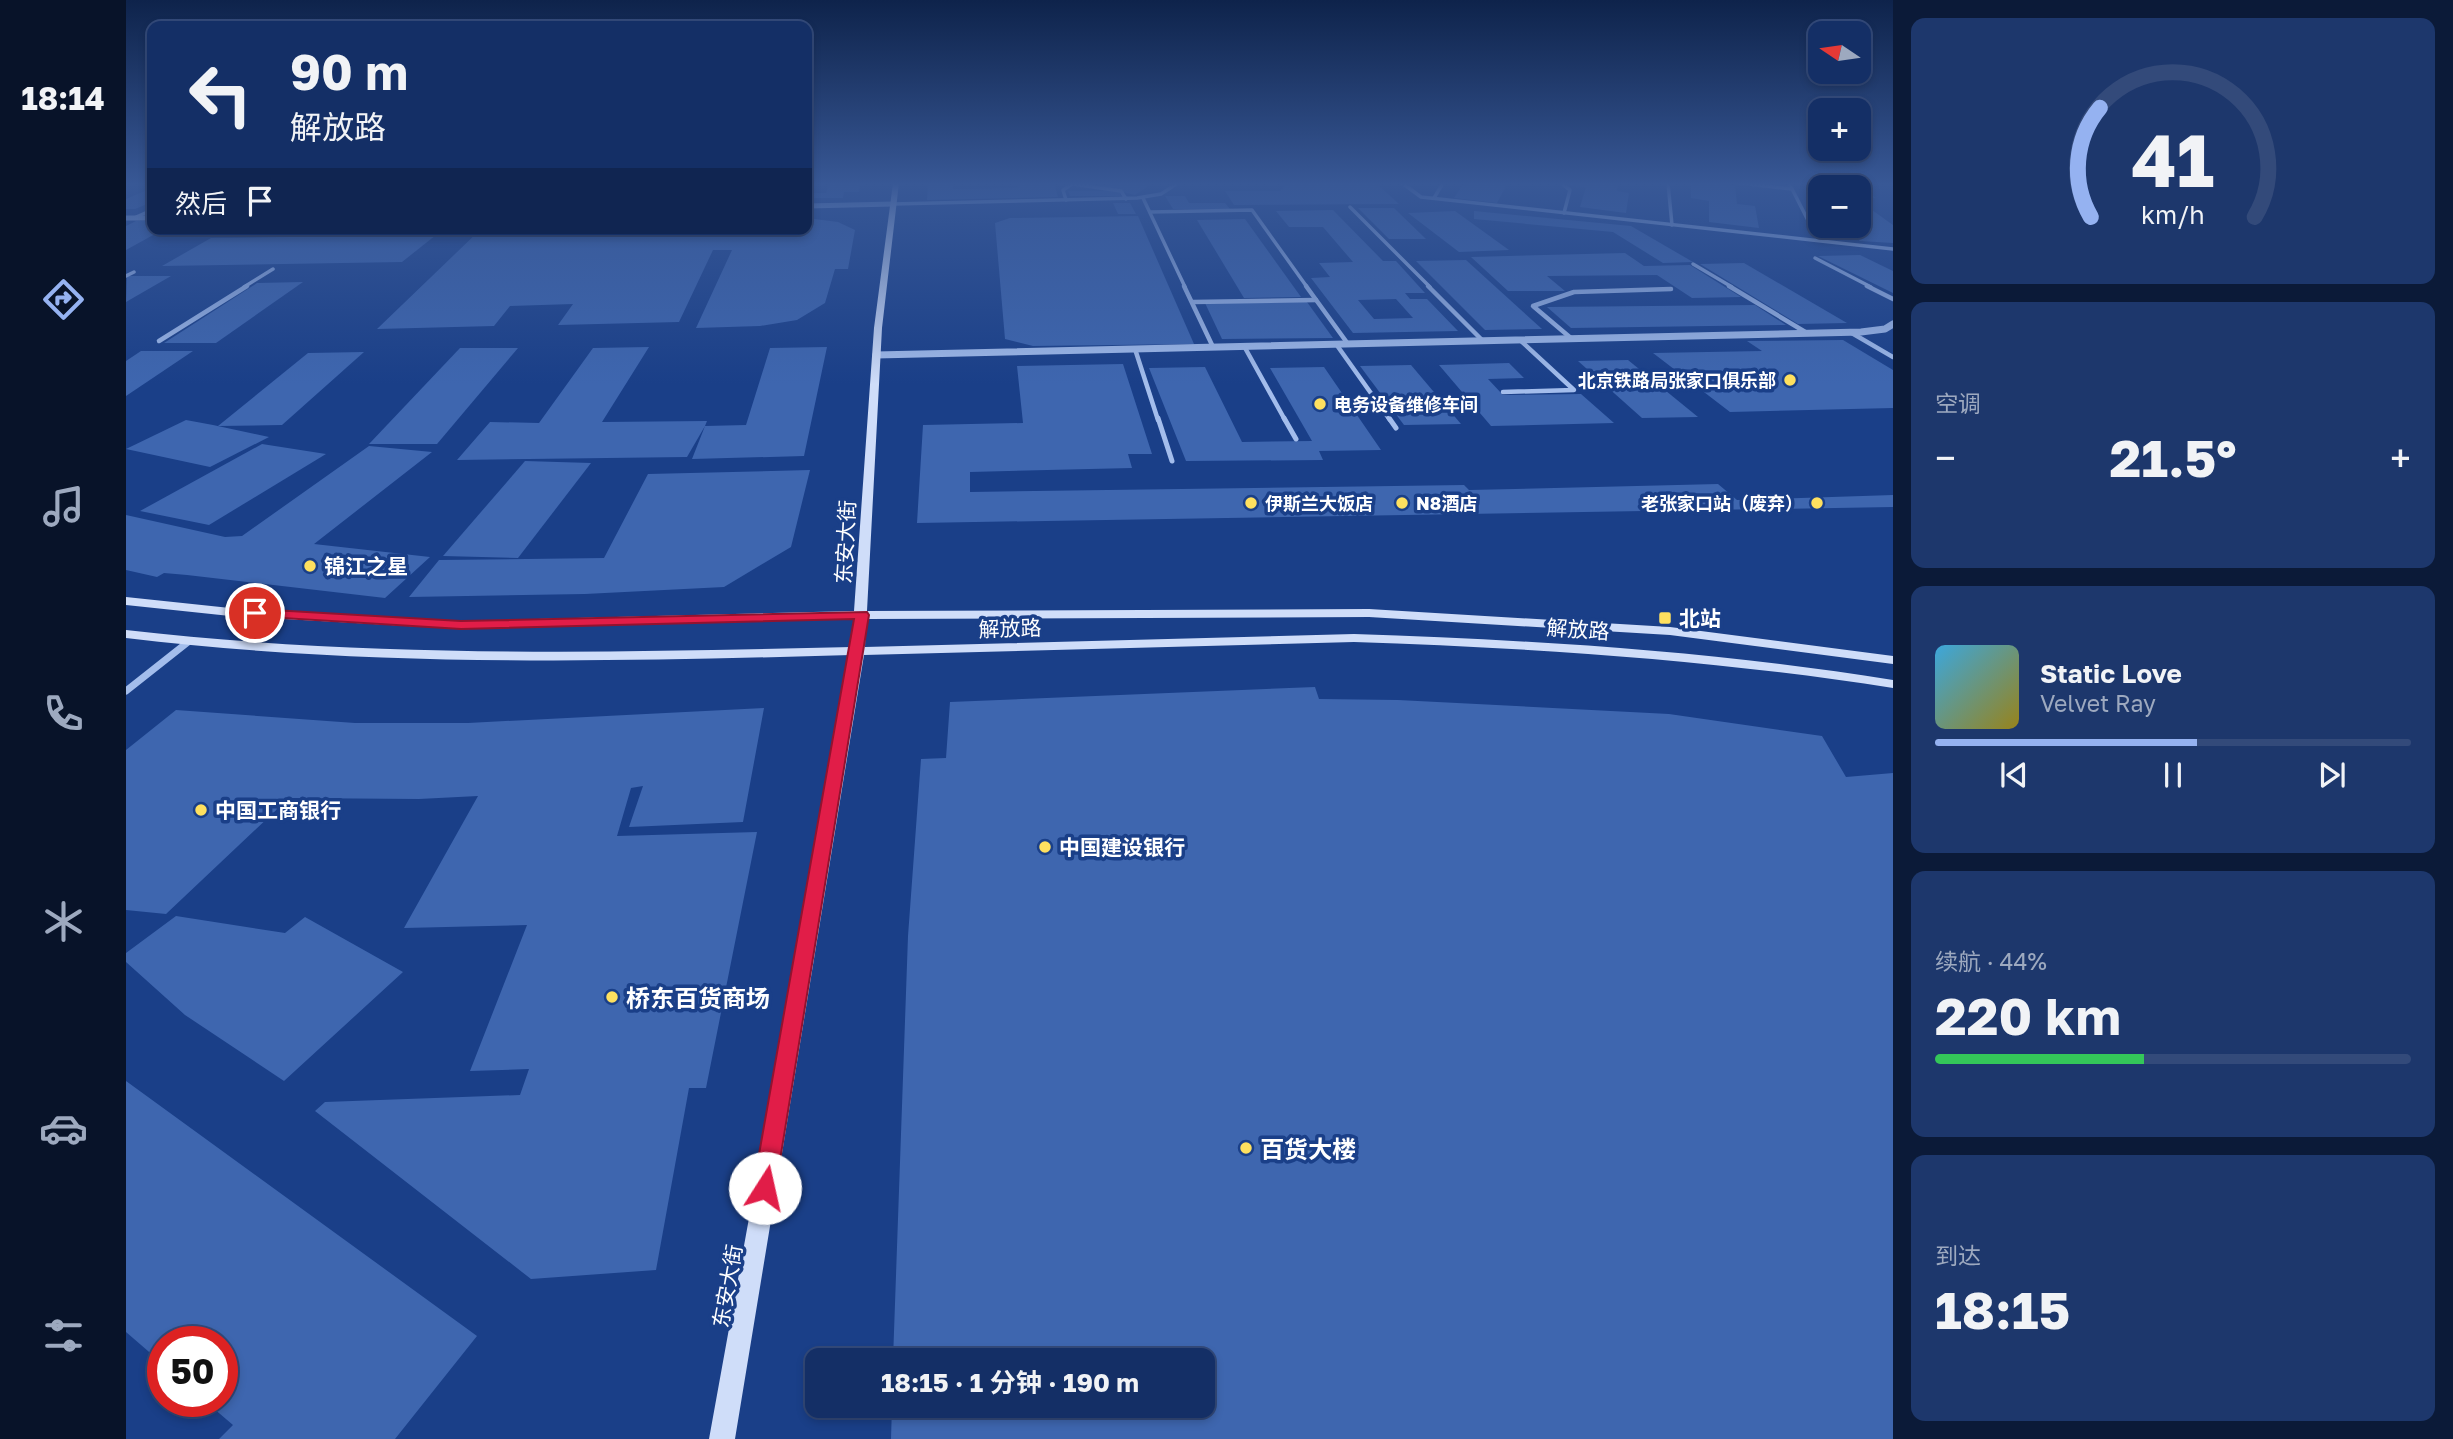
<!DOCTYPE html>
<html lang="zh">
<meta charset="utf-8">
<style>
:root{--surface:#142f66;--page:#1d376c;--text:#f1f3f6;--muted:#9da9bf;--line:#334a7a;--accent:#95b2f1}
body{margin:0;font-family:"Golos Text","Noto Sans SC",sans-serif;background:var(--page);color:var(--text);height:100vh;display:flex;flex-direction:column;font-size:26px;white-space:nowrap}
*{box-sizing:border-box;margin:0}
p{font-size:23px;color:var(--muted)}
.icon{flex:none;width:38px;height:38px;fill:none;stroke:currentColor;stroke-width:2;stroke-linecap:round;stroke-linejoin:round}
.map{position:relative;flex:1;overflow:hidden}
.sheet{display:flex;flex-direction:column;gap:18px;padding:18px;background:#0b1a38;width:560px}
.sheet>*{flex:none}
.guide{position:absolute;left:21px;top:21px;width:665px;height:214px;border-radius:14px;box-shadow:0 4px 10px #0003,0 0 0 2px var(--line);background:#142f66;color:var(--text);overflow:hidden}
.needle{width:46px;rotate:283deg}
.controls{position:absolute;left:1682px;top:21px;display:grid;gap:14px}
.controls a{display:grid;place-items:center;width:63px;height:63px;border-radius:14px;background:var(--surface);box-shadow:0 4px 10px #0003,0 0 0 2px var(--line);font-size:35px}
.speed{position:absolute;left:21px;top:1326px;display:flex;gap:14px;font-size:35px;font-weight:700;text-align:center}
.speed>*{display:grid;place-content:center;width:91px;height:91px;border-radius:50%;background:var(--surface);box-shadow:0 4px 10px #0003,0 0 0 2px var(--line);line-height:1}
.speed .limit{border:10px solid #d22;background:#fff;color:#111}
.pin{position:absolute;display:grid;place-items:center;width:60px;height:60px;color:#fff;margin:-30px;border:4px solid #fff;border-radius:50%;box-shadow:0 2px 7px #0007}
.me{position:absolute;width:77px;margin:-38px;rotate:10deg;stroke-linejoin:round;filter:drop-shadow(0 0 5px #0008)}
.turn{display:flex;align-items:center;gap:24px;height:147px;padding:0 28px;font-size:32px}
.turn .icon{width:91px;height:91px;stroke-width:2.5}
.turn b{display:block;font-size:49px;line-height:60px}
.then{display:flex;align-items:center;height:66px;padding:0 28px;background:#0003;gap:14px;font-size:26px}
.big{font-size:52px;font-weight:700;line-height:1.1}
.sheet .tile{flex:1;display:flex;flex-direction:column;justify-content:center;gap:10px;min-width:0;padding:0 24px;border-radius:14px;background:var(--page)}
.sheet .dial{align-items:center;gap:0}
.dial svg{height:182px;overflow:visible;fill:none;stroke:var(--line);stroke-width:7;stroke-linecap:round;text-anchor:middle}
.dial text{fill:var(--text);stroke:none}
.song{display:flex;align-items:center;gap:21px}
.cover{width:84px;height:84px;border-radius:10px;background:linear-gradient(135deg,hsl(200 70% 55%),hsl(50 70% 35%))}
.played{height:7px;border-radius:4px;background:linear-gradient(90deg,var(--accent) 55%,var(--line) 55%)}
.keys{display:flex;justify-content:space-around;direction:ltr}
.heat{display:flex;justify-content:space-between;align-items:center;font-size:38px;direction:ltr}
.charge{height:10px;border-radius:5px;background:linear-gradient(90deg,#34c759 44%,var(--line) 0)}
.trip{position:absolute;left:679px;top:1348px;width:410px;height:70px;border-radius:14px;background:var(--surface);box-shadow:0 4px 10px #0003,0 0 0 2px var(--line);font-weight:700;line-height:70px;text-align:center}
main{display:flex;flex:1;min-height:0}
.dock{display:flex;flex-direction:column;width:126px;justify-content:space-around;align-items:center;background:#081329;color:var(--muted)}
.dock .icon{width:49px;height:49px}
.dock .active{color:var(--accent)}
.dock b{font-size:32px;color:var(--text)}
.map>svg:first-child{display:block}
.building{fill:#3e66af;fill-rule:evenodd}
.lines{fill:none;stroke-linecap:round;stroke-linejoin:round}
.minor-far3{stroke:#a3bdec;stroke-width:3.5}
.minor-far2{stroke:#a3bdec;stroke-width:4.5}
.minor-far1{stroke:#a3bdec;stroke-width:5}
.minor{stroke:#a3bdec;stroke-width:7}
.tertiary-far1{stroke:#a3bdec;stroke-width:5}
.tertiary{stroke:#a3bdec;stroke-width:7}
.secondary{fill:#cfddf9;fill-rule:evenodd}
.route{fill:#e11d48;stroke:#92132f;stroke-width:2}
.poi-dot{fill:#fee05f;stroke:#1a3f88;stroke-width:2.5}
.labels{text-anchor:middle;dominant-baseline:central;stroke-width:7;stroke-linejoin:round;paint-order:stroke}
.far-poi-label{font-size:18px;font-weight:bold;fill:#fff;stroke:#1a3f88;text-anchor:start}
.street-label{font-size:21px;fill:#fff;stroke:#1a3f88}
.poi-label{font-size:21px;font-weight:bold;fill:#fff;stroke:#1a3f88;text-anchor:start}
.near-poi-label{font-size:24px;font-weight:bold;fill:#fff;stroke:#1a3f88;text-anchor:start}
</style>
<main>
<nav class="dock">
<b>18:14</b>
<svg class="icon active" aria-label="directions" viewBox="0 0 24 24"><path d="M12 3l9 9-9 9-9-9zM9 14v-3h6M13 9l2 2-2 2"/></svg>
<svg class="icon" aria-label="music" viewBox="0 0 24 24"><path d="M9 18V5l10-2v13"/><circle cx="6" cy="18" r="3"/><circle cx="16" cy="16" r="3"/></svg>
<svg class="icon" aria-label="phone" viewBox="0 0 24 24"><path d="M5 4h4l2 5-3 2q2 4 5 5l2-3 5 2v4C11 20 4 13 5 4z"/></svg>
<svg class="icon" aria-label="climate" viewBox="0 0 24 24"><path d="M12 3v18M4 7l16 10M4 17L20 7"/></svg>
<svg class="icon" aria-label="car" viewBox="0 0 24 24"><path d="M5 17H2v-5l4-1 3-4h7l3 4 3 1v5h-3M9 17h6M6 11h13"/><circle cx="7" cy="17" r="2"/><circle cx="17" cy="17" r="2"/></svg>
<svg class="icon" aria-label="filters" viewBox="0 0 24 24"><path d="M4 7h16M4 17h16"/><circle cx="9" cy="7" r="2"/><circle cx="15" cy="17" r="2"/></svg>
</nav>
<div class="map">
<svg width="1767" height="1439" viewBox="0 0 1767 1439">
<rect width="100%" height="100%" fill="#1a3f88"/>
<g class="building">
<path d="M 703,183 L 734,183 L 733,192 L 718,192 L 717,198 L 681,198 L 681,188 L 687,188 L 685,193 L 700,193 Z"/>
<path d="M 802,183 L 827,183 L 827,189 L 892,188 L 891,183 L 928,183 L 932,197 L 801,200 Z"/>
<path d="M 984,183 L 1027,183 L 1009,195 L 976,187 Z"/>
<path d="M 1162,183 L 1250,183 L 1273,204 L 1108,205 L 1099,191 L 1154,191 Z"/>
<path d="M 1338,183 L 1370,183 L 1381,184 L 1371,203 L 1328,198 Z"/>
<path d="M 1445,183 L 1492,183 L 1491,191 L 1503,193 L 1500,213 L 1454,207 L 1460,187 L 1444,186 Z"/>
<path d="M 1565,183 L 1609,185 L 1611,204 L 1629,206 L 1633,228 L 1583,222 L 1583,201 L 1565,198 Z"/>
<path d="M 1686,183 L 1728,183 L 1750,198 L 1732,197 L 1732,187 L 1694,189 Z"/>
<path d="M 26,188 L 26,202 L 9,209 L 0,209 L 0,199 Z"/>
<path d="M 942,191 L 993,191 L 995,196 L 944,196 Z"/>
<path d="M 1039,196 L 1059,196 L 1063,203 L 1099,203 L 1104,209 L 1047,209 Z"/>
<path d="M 1732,200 L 1767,225 L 1767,243 L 1734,241 L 1715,226 L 1732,226 Z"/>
<path d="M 987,203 L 1004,203 L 1010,214 L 992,214 Z"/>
<path d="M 1232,208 L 1268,208 L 1300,239 L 1263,239 Z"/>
<path d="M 1207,210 L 1257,261 L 1270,261 L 1299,293 L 1279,293 L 1284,299 L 1301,299 L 1332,331 L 1227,333 L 1185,278 L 1204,277 L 1193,263 L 1227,262 L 1197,227 L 1163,227 L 1150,211 ZM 1270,299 L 1287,318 L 1248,319 L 1232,300 Z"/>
<path d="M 1329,211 L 1383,250 L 1333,252 L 1282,213 Z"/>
<path d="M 1348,211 L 1505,226 L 1567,262 L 1537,263 L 1487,232 L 1348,219 Z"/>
<path d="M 1012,216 L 1068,344 L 907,346 L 879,339 L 869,223 L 884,218 Z"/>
<path d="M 681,218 L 712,222 L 729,230 L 722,269 L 709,269 L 699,303 L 671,320 L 634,326 L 570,328 L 606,250 L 587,250 L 553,322 L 432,325 L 447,304 L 384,306 L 368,326 L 251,329 L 355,229 L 681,229 Z"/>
<path d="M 1119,219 L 1175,297 L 1118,298 L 1071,220 Z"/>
<path d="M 10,221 L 26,221 L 26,229 L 38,229 L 0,250 L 0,226 Z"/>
<path d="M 310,235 L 276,262 L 36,266 L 85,238 Z"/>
<path d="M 1499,253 L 1518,266 L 1564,265 L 1615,297 L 1566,298 L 1531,275 L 1421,276 L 1439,291 L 1382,291 L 1345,257 Z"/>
<path d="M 1734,255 L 1767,271 L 1767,293 L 1692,256 Z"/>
<path d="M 1340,260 L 1416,329 L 1359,330 L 1290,261 Z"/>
<path d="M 1618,263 L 1721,323 L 1672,324 L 1574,264 Z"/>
<path d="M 1,276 L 45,276 L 0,302 Z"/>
<path d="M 177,282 L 90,343 L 38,343 L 131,283 Z"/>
<path d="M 1181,302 L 1207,338 L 1096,339 L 1079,303 Z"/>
<path d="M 1629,305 L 1660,325 L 1445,328 L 1421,307 Z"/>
<path d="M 1717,340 L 1767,370 L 1767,408 L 1604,412 L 1527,353 L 1636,351 L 1621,341 Z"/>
<path d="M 523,347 L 476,422 L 581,421 L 579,426 L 620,425 L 644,348 L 701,347 L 678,456 L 566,459 L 579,426 L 561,457 L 331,460 L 364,422 L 413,423 L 467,348 Z"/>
<path d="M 334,348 L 392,348 L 311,444 L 243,444 Z"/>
<path d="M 15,351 L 67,351 L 0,396 L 0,361 Z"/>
<path d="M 238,352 L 156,425 L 92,426 L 182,353 Z"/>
<path d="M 1502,360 L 1572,417 L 1516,418 L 1452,361 Z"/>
<path d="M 1383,363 L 1398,378 L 1362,379 L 1377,395 L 1455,394 L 1488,423 L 1365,426 L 1313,365 Z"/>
<path d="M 997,364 L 1026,454 L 1002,454 L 1006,468 L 844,472 L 844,492 L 1338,485 L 1343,490 L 1592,484 L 1611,500 L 1767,495 L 1767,507 L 791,523 L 797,425 L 897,423 L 891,366 Z"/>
<path d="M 1285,365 L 1335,424 L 1278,425 L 1234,366 Z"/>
<path d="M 1079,367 L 1116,442 L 1186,441 L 1144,368 L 1198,367 L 1255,450 L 1193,451 L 1197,460 L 1060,461 L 1023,368 Z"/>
<path d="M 60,420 L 87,425 L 143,437 L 84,467 L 0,449 Z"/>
<path d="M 136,444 L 200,454 L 83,525 L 14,511 Z"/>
<path d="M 243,446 L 306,452 L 188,544 L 304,557 L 259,598 L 61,575 L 38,573 L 31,577 L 0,570 L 0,515 L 99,537 L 116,536 Z"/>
<path d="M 399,461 L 465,463 L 392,558 L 317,556 Z"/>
<path d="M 684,470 L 665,547 L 598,587 L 459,594 L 283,597 L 313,560 L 478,558 L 522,474 Z"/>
<path d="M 1189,687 L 1193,699 L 1272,700 L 1543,714 L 1696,736 L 1720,777 L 1767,773 L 1767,1439 L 765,1439 L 766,1405 L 1076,1405 L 1076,1360 L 767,1360 L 782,936 L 795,759 L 820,758 L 824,702 Z"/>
<path d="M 638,708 L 617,822 L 503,827 L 517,786 L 505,788 L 491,836 L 631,832 L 580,1088 L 563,1088 L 530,1270 L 405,1279 L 189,1111 L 199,1102 L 394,1095 L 403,1069 L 344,1071 L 401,925 L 278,928 L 352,796 L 293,799 L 163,798 L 40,914 L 0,910 L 0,750 L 50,710 L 229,723 L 342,723 Z"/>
<path d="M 50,916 L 159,933 L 179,917 L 277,972 L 158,1081 L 59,1015 L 0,962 L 0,953 Z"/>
<path d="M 0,1081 L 351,1336 L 269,1439 L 93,1439 L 107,1425 L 80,1402 L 96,1402 L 96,1342 L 37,1342 L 37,1364 L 0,1332 Z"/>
</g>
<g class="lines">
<g class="minor-far3">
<path d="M 1276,183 L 1295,197 L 1767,249"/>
<path d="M 1435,183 L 1444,190 L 1438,213"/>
<path d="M 1542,183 L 1546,225"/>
<path d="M 1614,183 L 1666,189"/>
<path d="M 1663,183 L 1692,240"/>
<path d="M 946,184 L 995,191 L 1000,199"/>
<path d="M 1017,198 L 1059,287"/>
<path d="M 1308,198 L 1317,183"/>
<path d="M 940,200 L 937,190 L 948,183"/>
<path d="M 767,204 L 1011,198 L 1035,194 L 1052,183"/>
<path d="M 1224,207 L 1304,287"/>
<path d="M 1024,212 L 1126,210 L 1181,287"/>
<path d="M 8,218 L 26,210"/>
<path d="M 1689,258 L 1745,287"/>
<path d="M 1567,264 L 1606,287"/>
<path d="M 0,276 L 8,272"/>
<path d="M 118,287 L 147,269"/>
</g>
<g class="minor-far2">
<path d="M 1058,286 L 1087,347"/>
<path d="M 1180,286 L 1222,344"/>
<path d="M 1302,286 L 1357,341"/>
<path d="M 1603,286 L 1681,333"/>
<path d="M 1741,286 L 1767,299"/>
<path d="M 1067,302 L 1190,300"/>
<path d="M 1724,332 L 1767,357"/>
<path d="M 1446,339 L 1407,306 L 1448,292 L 1545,289"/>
<path d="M 33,341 L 121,286"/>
<path d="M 1210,344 L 1264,420"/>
<path d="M 1118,346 L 1159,420"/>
<path d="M 1009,349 L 1032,420"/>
<path d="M 1377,392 L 1448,390 L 1394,340"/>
</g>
<g class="minor-far1">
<path d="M 1032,418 L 1046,461"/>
<path d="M 1158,418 L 1170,439"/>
<path d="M 1263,418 L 1270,428"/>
</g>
<path class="minor" d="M 0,691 L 62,642"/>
<g class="tertiary-far1">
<path d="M 681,206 L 767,204"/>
<path d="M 0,218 L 26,218"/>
</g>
<path class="tertiary" d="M 750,355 L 1735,332 L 1759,329 L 1767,324"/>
<path class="secondary" d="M 767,183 L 773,183 L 756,328 L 741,611 L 1243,609 L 1544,627 L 1767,656 L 1767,664 L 1544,635 L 1243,617 L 740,619 L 739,647 L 1228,634 C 1409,640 1588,651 1767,680 L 1767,688 C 1588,660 1409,648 1228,642 L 738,655 L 609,1439 L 583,1439 L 725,655 C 482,662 241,667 0,638 L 0,630 C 241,658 483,653 726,647 L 728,619 L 335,629 L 104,616 L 0,605 L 0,597 L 104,608 L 335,621 L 728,611 L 748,328 Z"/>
</g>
<linearGradient id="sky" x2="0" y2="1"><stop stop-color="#0e234b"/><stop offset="0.48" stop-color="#385896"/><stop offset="1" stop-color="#385896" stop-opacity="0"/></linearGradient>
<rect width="1767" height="384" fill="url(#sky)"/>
<path class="route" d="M 129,609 L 335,621 L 741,612 L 743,615 L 648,1197 L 639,1200 L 631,1197 L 627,1188 L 728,619 L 335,629 L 124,616 L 122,613 Z"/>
<g class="poi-dot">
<circle cx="1664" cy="380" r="7"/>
<circle cx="1194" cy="404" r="7"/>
<circle cx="1125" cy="503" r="7"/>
<circle cx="1276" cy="503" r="7"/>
<circle cx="1691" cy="503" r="7"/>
<circle cx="184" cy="566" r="7"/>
<rect x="1532" y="611" width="14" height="14" rx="3.5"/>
<circle cx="75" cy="810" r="7"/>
<circle cx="919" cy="847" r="7"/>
<circle cx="486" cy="997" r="7"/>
<circle cx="1120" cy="1148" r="7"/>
</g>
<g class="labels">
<g class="far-poi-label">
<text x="1650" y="380" text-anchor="end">北京铁路局张家口俱乐部</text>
<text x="1208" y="404">电务设备维修车间</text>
<text x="1139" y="503">伊斯兰大饭店</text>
<text x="1290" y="503">N8酒店</text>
<text x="1677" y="503" text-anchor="end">老张家口站（废弃）</text>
</g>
<g class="street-label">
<text transform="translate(719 542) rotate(-87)">东安大街</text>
<text transform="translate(884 628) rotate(-2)">解放路</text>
<text transform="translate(1452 629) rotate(4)">解放路</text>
<text transform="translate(601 1286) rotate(-80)">东安大街</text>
</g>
<g class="poi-label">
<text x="198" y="566">锦江之星</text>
<text x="1553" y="618">北站</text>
<text x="89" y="810">中国工商银行</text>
<text x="933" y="847">中国建设银行</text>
</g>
<g class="near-poi-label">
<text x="500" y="997">桥东百货商场</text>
<text x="1134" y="1148">百货大楼</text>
</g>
</g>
</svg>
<div class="controls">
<a><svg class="needle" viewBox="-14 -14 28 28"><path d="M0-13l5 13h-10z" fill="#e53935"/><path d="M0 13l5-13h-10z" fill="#9da9bf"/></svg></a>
<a>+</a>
<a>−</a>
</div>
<div class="speed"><div class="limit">50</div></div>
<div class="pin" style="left:129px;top:613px;background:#d93025"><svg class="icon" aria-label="arrive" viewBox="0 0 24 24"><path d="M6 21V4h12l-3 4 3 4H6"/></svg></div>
<svg class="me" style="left:639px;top:1188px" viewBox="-20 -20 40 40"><circle r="19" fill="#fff"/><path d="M0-13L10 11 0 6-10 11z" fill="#e11d48"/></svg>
<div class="trip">18:15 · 1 分钟 · 190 m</div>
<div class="guide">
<div class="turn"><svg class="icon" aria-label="left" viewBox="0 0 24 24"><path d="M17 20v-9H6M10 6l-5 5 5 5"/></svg><div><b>90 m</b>解放路</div></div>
<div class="then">然后<svg class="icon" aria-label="arrive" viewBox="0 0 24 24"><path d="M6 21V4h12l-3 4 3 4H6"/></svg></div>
</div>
</div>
<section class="sheet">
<div class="tile dial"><svg viewBox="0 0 100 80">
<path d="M14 69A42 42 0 1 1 86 69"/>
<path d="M14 69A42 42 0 0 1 18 21" stroke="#95b2f1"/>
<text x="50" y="56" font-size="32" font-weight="700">41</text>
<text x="50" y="72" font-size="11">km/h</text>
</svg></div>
<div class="tile"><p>空调</p>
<div class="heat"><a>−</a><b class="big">21.5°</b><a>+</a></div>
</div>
<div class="tile">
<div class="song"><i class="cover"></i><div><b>Static Love</b><p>Velvet Ray</p></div></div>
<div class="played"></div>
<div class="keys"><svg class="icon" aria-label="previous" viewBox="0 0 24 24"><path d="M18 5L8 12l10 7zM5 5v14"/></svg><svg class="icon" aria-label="pause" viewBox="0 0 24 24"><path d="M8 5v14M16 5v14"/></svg><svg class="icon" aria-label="next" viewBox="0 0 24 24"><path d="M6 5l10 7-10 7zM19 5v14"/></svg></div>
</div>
<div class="tile"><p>续航 · 44%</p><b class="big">220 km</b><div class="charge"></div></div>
<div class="tile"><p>到达</p><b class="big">18:15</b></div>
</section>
</main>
